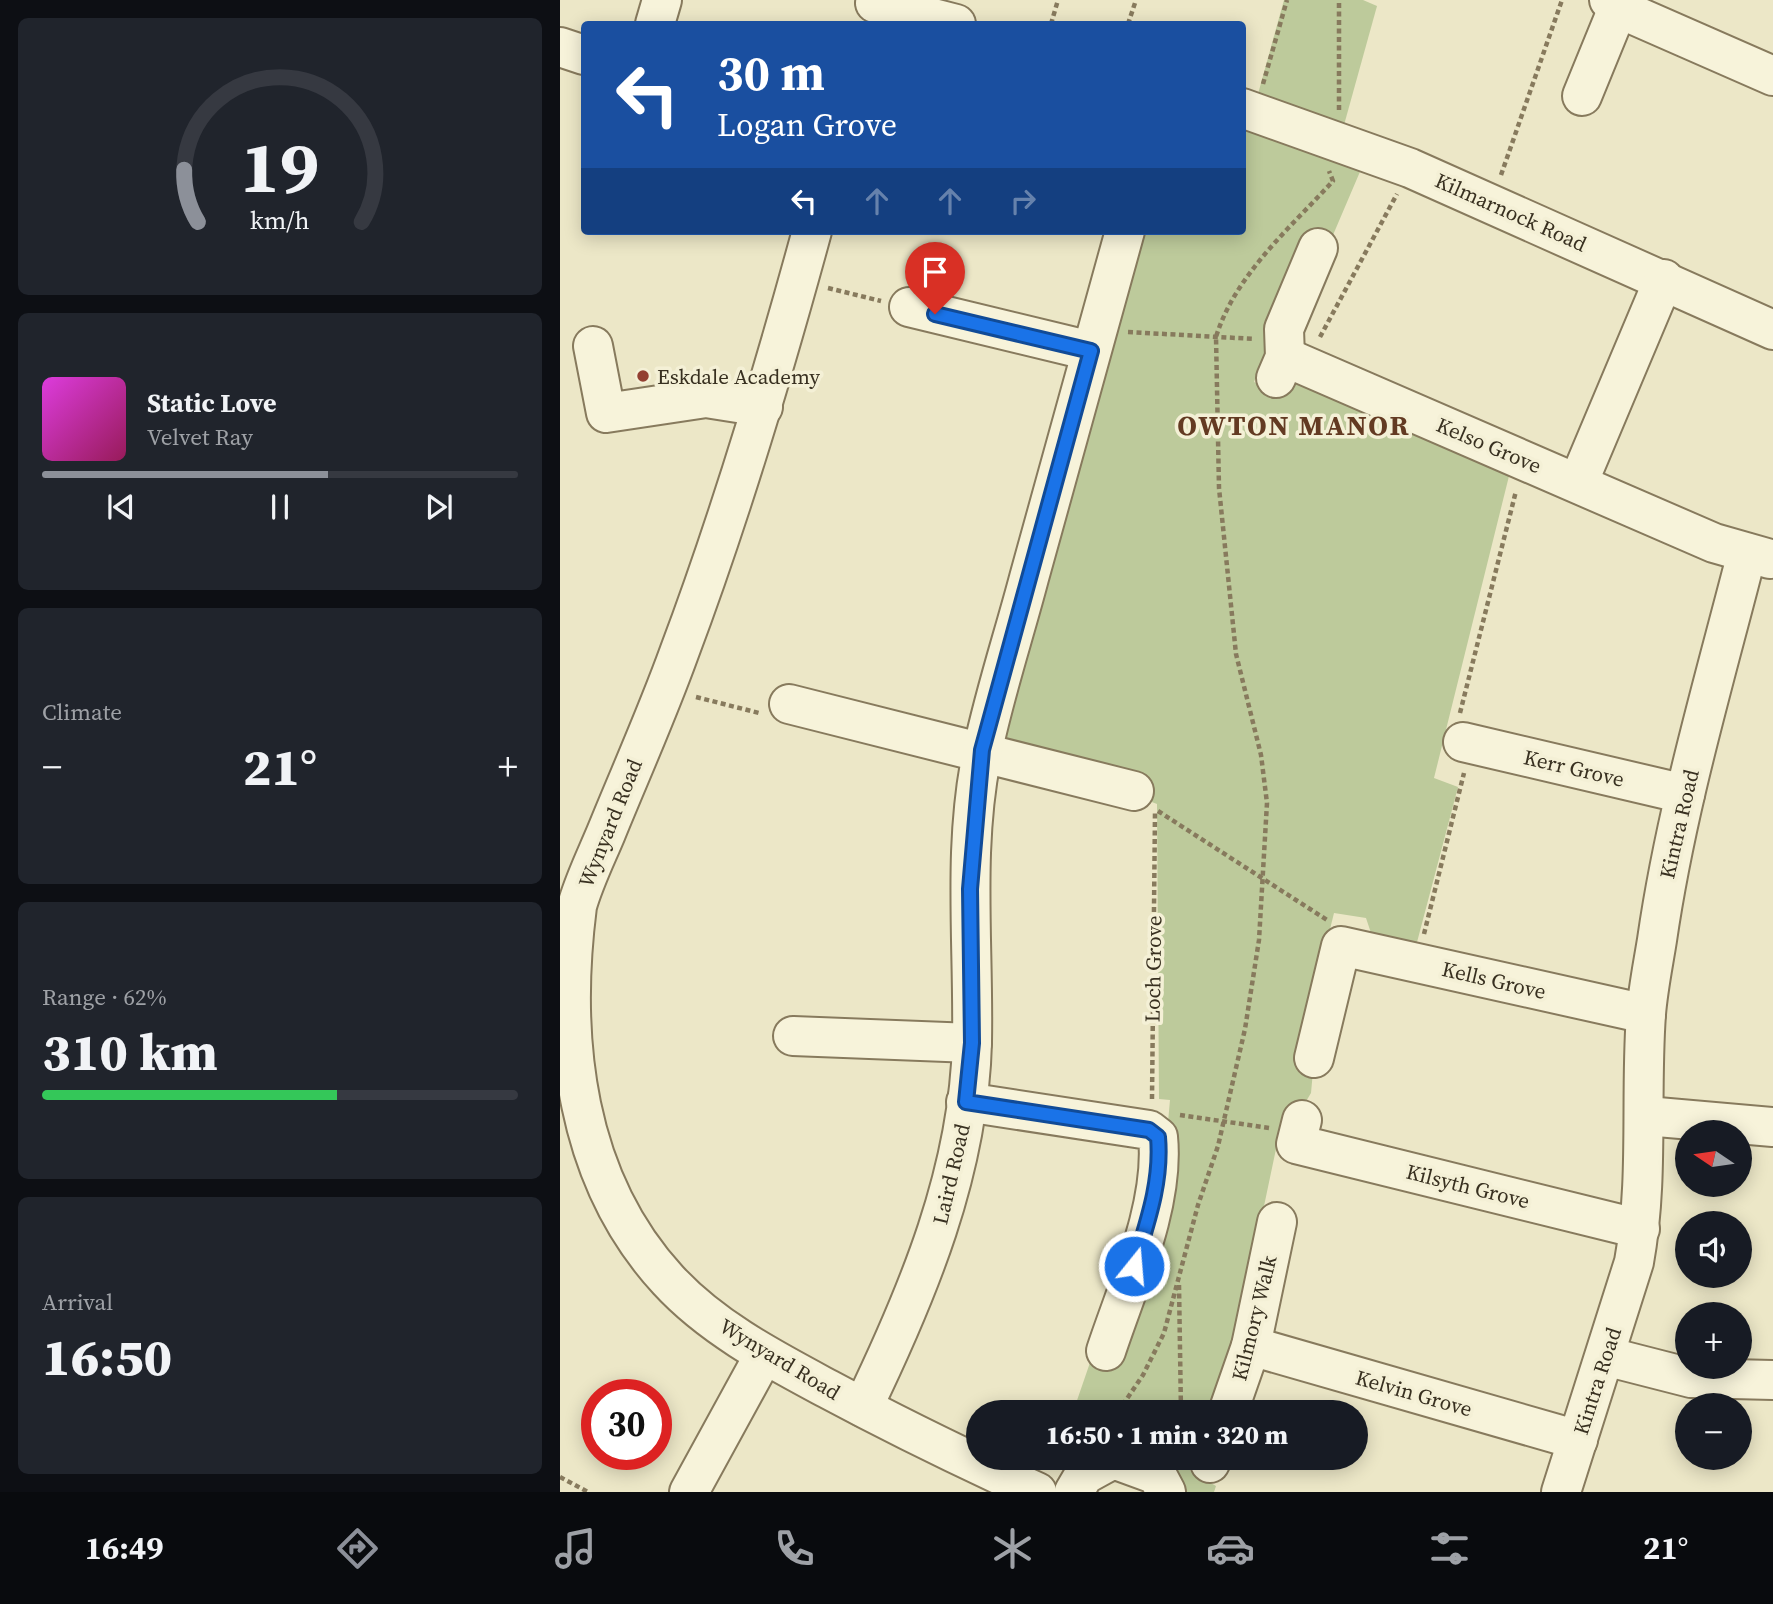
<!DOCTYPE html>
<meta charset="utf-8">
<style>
:root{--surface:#171b24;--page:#20242c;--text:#f1f3f6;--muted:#9ea1a6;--line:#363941;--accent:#8c9099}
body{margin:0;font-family:"Source Serif 4",serif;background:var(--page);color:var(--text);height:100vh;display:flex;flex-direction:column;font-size:26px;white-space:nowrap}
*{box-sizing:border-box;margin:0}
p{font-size:23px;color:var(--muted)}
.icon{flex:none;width:38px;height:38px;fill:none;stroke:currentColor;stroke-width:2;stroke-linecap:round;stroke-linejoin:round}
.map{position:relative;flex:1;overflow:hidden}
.drawer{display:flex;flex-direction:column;gap:18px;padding:18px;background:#0d0f14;width:560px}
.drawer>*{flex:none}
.guide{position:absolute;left:21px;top:21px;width:665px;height:214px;border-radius:7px;box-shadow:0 4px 18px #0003;background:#1a4fa0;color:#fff;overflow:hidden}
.needle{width:46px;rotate:283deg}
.tools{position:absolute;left:1115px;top:1120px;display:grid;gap:14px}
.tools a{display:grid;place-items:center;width:77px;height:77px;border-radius:50%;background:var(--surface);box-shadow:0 4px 18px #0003;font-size:35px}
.speed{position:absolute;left:21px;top:1379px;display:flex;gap:14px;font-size:35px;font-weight:700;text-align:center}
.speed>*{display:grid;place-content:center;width:91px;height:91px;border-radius:50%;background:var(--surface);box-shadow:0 4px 18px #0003;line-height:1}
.speed .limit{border:10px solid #d22;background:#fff;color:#111}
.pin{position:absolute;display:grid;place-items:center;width:60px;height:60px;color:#fff;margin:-72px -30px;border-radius:50% 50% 50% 0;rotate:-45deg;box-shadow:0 0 7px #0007}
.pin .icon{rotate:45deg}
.me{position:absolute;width:77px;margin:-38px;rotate:17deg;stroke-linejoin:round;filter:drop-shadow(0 0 5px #0008)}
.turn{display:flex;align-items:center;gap:24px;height:147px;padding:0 21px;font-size:32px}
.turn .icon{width:91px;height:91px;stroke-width:2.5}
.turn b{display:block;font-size:49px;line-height:60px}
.lanes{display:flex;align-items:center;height:66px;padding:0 21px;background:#0003;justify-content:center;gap:35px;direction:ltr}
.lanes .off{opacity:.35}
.big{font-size:52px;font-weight:800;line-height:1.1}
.drawer .tile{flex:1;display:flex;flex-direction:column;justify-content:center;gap:10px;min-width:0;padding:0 24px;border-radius:10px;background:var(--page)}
.drawer .dial{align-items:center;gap:0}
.dial svg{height:182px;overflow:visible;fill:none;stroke:var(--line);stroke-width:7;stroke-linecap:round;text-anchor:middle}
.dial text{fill:var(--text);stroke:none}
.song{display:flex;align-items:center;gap:21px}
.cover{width:84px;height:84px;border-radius:10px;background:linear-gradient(135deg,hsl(300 70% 55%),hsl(330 70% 35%))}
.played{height:7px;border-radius:4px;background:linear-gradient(90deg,var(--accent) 60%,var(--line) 60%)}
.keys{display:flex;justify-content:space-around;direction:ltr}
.heat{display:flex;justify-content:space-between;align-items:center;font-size:38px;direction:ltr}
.charge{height:10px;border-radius:5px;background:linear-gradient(90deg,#34c759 62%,var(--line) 0)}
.trip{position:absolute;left:406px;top:1400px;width:402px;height:70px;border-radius:35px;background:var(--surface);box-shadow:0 4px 18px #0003;font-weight:800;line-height:70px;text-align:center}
.tab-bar{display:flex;height:112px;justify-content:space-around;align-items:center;background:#090b0e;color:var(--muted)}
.tab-bar .icon{width:49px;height:49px}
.tab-bar .selected{color:var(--accent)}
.tab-bar b{font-size:32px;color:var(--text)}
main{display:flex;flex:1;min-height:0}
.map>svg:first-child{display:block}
.green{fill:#bdca9b}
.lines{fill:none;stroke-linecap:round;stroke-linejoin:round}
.minor-casing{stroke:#877a5d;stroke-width:42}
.path{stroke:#877a5d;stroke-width:4.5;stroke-dasharray:5 3.5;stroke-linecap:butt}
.minor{stroke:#f7f3da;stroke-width:38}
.route-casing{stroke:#114b97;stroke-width:18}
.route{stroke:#1a73e8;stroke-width:12}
.poi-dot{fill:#934031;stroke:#f4f0d6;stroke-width:2.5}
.labels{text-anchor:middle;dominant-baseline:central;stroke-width:7;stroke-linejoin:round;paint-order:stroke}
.street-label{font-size:21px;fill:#383020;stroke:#f4f0d6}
.poi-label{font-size:21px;fill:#383020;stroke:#f4f0d6;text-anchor:start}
.district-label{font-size:28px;font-weight:bold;letter-spacing:2px;fill:#633a22;stroke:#f4f0d6}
</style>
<main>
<section class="drawer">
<div class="tile dial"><svg viewBox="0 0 100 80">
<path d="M14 69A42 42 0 1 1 86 69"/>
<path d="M14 69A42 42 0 0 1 8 46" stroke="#8c9099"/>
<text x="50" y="56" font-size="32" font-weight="700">19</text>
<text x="50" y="72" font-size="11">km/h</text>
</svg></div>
<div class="tile">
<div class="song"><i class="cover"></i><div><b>Static Love</b><p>Velvet Ray</p></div></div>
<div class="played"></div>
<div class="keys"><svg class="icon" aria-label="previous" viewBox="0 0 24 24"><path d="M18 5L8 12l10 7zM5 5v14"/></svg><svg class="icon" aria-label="pause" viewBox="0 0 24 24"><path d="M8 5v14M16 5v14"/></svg><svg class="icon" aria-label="next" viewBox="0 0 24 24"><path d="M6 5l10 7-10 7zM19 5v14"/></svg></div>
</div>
<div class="tile"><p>Climate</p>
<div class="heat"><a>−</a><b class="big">21°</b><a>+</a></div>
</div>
<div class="tile"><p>Range · 62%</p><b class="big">310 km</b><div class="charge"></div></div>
<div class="tile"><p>Arrival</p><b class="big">16:50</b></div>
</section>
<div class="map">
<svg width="1213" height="1492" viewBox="0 0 1213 1492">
<rect width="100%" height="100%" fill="#ece7c7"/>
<g class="green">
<path d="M 724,0 L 803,0 L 817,6 L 784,125 L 698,94 Z"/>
<path d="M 683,125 L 802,167 L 773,235 L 750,229 L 706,323 L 707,348 L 694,382 L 720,394 L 737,380 L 949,476 L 874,778 L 898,787 L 856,946 L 812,936 L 806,918 L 774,913 L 737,1063 L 753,1071 L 751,1093 L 742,1108 L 724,1111 L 679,1325 L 650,1412 L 513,1412 L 534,1351 L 599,1223 L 610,1100 L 599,1099 L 597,804 L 439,743 L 580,231 L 682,231 Z"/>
<path d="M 598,1458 L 635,1458 L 630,1471 L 656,1486 L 654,1492 L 619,1492 Z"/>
</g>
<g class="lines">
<defs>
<g id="minor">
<path d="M 1049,0 L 1058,8 L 1213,76"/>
<path d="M 315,3 L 396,24"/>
<path d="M 95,24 L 102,0"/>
<path d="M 0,47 L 24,55"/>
<path d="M 1022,96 L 1058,8"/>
<path d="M 682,108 L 850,168 L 1213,330"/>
<path d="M 252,231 C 213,374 171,515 119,653 C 97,714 70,774 46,833 C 36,857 24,881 17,906 C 0,1039 15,1179 108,1280 C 152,1328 212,1359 268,1389 C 337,1426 407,1460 477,1492"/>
<path d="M 349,307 L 531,351"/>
<path d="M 33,346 L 46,413 L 146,398 L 203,407"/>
<path d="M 725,357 L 1154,543 L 1210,559"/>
<path d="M 716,378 L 725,357 L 724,329 L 758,248"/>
<path d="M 1018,483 L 1104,279"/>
<path d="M 229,704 L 574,791"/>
<path d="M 903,742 L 1125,794"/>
<path d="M 233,1036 L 412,1043"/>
<path d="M 754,1058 L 781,946 L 1086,1014"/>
<path d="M 406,1102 L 589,1130 L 598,1137 C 605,1205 567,1287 546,1351"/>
<path d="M 1086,1116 L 1213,1127"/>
<path d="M 742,1120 L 736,1144 L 1080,1229"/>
<path d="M 691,1346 L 1018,1440"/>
<path d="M 1045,1356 L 1131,1378 L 1213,1380"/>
<path d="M 303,1407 C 358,1293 409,1171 412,1042 C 414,944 402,846 423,749 C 435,692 454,635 469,578 C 501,463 533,347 565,231"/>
<path d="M 668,1412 L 691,1346 L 717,1222"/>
<path d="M 650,1463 L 652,1458"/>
<path d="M 129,1492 L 204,1355"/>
<path d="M 514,1492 L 524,1475 L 553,1459 L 597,1475 L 606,1492"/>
<path d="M 1001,1492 L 1074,1262 C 1089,1180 1080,1097 1086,1014 C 1088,989 1093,965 1097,940 C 1116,809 1154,682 1187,553"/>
</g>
</defs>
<use href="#minor" class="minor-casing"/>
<g class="path">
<path d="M 491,24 L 498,0"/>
<path d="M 568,24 L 576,0"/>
<path d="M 703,84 L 727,0"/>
<path d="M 779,110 L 779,0"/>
<path d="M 941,175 L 1002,0"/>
<path d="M 268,288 L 321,301"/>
<path d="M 568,332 L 695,339"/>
<path d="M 760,337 L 837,194"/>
<path d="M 136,697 L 199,713"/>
<path d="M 900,713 L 956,491"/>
<path d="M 598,811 L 767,920"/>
<path d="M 864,934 L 904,773"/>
<path d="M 592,1099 L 595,813"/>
<path d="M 620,1115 L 709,1128"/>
<path d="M 619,1285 L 621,1412"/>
<path d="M 558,1412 L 583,1375 L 604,1333 L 638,1205 L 658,1146 L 685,1029 L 699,940 L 707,803 L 701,755 L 676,654 L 659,488 L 656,337 C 675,275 730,228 773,181 L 769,171"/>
<path d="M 0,1477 L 28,1492"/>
</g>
<use href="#minor" class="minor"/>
</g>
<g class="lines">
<defs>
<path id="route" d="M 375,314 L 531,351 L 422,750 L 410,889 L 412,1043 L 406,1102 L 589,1130 L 598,1137 C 602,1182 587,1223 574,1266"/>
</defs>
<use href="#route" class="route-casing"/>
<use href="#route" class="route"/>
</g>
<circle class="poi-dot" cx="83" cy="376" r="7"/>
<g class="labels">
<g class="street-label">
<text transform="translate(951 212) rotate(24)">Kilmarnock Road</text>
<text transform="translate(929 445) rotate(23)">Kelso Grove</text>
<text transform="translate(1014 768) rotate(13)">Kerr Grove</text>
<text transform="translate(50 823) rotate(-68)">Wynyard Road</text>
<text transform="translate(1119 824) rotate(-77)">Kintra Road</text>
<text transform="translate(593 969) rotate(-89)">Loch Grove</text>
<text transform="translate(934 980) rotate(13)">Kells Grove</text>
<text transform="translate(391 1174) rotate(-77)">Laird Road</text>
<text transform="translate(908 1186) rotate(14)">Kilsyth Grove</text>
<text transform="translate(694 1318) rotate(-76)">Kilmory Walk</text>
<text transform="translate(220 1359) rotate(31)">Wynyard Road</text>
<text transform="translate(1037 1381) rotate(-72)">Kintra Road</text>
<text transform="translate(854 1393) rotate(16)">Kelvin Grove</text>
</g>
<g class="poi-label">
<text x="97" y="376">Eskdale Academy</text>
</g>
<g class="district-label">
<text x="734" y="425">OWTON MANOR</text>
</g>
</g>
</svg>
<div class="tools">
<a><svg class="needle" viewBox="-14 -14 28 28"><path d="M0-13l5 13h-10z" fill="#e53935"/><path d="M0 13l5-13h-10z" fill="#9ea1a6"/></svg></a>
<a><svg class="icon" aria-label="sound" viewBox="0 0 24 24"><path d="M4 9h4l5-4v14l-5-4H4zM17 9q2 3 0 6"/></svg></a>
<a>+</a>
<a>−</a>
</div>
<div class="speed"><div class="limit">30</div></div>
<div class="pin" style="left:375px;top:314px;background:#d93025"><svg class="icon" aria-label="arrive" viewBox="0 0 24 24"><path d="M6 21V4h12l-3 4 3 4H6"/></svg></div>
<svg class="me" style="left:574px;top:1266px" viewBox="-20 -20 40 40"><circle r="17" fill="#1a73e8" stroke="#fff" stroke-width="3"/><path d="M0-11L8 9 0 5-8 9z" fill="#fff"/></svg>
<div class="trip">16:50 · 1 min · 320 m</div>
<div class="guide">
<div class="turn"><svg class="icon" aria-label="left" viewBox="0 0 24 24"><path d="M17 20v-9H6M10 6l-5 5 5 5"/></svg><div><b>30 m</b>Logan Grove</div></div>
<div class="lanes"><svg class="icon" aria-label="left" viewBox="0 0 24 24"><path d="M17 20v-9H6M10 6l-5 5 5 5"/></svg><svg class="icon off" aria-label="ahead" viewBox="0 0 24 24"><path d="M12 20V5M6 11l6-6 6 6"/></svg><svg class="icon off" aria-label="ahead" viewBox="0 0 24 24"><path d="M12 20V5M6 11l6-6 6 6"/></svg><svg class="icon off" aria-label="right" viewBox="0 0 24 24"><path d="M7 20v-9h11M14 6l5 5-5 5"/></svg></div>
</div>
</div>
</main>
<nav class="tab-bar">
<b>16:49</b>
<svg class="icon selected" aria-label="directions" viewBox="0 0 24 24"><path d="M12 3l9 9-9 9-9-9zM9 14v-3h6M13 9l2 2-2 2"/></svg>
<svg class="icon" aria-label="music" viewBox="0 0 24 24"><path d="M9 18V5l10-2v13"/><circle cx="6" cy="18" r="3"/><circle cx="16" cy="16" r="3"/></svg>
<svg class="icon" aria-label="phone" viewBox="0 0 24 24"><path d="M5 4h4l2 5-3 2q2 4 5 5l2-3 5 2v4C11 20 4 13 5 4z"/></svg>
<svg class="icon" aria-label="climate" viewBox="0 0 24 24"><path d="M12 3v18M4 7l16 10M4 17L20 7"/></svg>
<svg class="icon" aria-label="car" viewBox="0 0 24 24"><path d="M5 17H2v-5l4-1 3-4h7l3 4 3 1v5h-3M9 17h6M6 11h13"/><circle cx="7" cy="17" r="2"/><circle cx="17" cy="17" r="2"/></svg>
<svg class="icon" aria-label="filters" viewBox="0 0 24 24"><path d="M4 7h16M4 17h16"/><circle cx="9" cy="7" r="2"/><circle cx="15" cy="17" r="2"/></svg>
<b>21°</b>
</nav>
